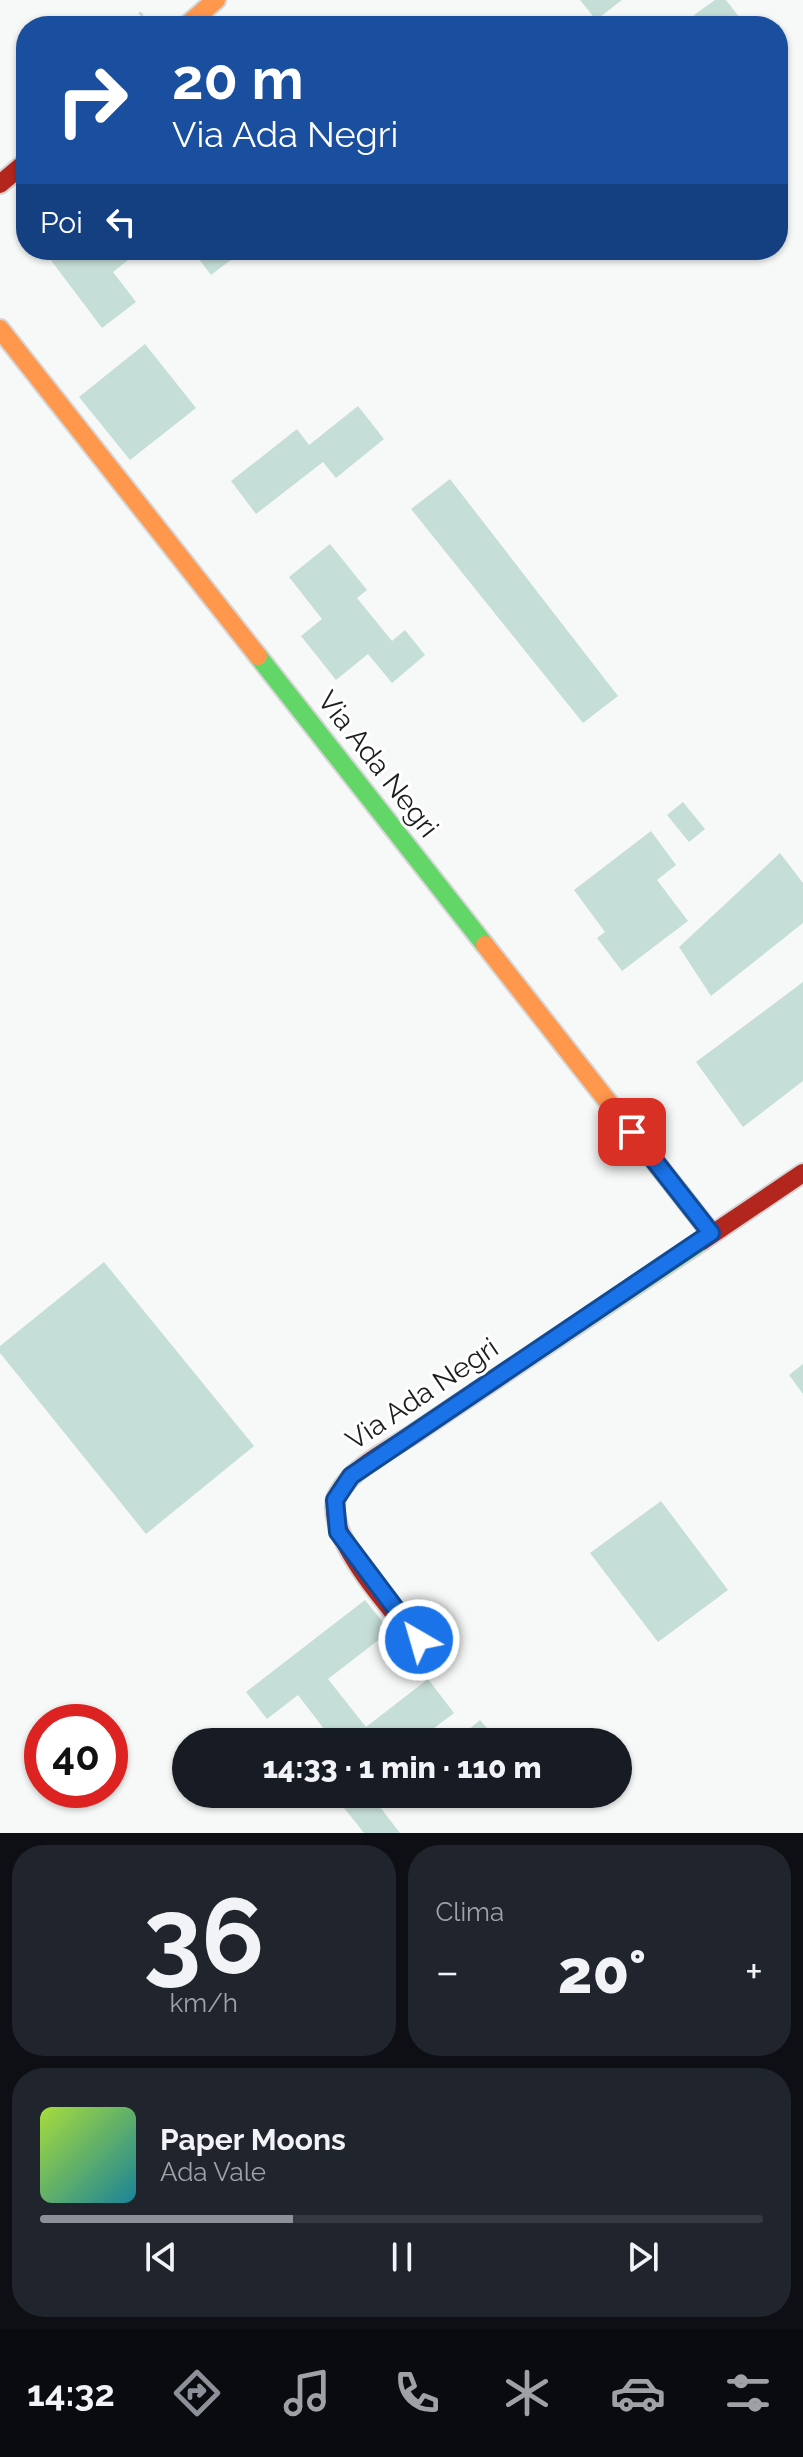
<!DOCTYPE html>
<html lang="it">
<meta charset="utf-8">
<style>
:root{--surface:#171b24;--page:#20242c;--text:#f1f3f6;--muted:#9ea1a6;--line:#363941;--accent:#8c9099}
body{margin:0;font-family:Raleway,sans-serif;background:var(--page);color:var(--text);height:100vh;display:flex;flex-direction:column;font-size:30px;white-space:nowrap}
*{box-sizing:border-box;margin:0}
p{font-size:26px;color:var(--muted)}
.icon{flex:none;width:44px;height:44px;fill:none;stroke:currentColor;stroke-width:2;stroke-linecap:round;stroke-linejoin:round}
.map{position:relative;height:1833px;overflow:hidden}
.side{display:flex;flex-direction:column;gap:12px;padding:12px;background:#0d0f14;flex:1}
.side>*{flex:none}
.top-card{position:absolute;left:16px;top:16px;width:772px;height:244px;border-radius:32px;box-shadow:0 2px 6px #0004;background:#1a4fa0;color:#fff;overflow:hidden}
.speed{position:absolute;left:24px;top:1704px;display:flex;gap:16px;font-size:40px;font-weight:700;text-align:center}
.speed>*{display:grid;place-content:center;width:104px;height:104px;border-radius:50%;background:var(--surface);box-shadow:0 2px 6px #0004;line-height:1}
.speed .limit{border:12px solid #d22;background:#fff;color:#111}
.pin{position:absolute;display:grid;place-items:center;width:68px;height:68px;color:#fff;margin:-34px;border-radius:16px;box-shadow:0 4px 12px #0006}
.me{position:absolute;width:88px;margin:-44px;rotate:322deg;stroke-linejoin:round;filter:drop-shadow(0 0 6px #0008)}
.turn{display:flex;align-items:center;gap:28px;height:168px;padding:0 24px;font-size:36px}
.turn .icon{width:104px;height:104px;stroke-width:2.5}
.turn b{display:block;font-size:56px;line-height:68px}
.then{display:flex;align-items:center;height:76px;padding:0 24px;background:#0003;gap:16px;font-size:30px}
.big{font-size:60px;font-weight:800;line-height:1.1}
.side .card{flex:1;display:flex;flex-direction:column;justify-content:center;gap:12px;min-width:0;padding:0 28px;border-radius:32px;background:var(--page)}
.side .dial{align-items:center;gap:0}
.dial b{font-size:104px;line-height:1}
.song{display:flex;align-items:center;gap:24px}
.cover{width:96px;height:96px;border-radius:12px;background:linear-gradient(135deg,hsl(80 70% 55%),hsl(190 70% 35%))}
.played{height:8px;border-radius:4px;background:linear-gradient(90deg,var(--accent) 35%,var(--line) 35%)}
.keys{display:flex;justify-content:space-around;direction:ltr}
.heat{display:flex;justify-content:space-between;align-items:center;font-size:44px;direction:ltr}
.side .tiles{flex:1;display:grid;gap:12px;grid-template-columns:1fr 1fr}
.card:last-child{grid-column:span 2}
.trip{position:absolute;left:172px;top:1728px;width:460px;height:80px;border-radius:40px;background:var(--surface);box-shadow:0 2px 6px #0004;font-weight:800;line-height:80px;text-align:center}
.tab-bar{display:flex;height:128px;justify-content:space-around;align-items:center;background:#090b0e;color:var(--muted)}
.tab-bar .icon{width:56px;height:56px}
.tab-bar .active{color:var(--accent)}
.tab-bar b{font-size:36px;color:var(--text)}
.map>svg:first-child{display:block}
.building{fill:#c6ded8}
.lines{fill:none;stroke-linecap:round;stroke-linejoin:round}
.fast-casing{stroke:#d4d5d4;stroke-width:22}
.slow-casing{stroke:#d4d5d4;stroke-width:22}
.jam-casing{stroke:#d4d5d4;stroke-width:22}
.path{stroke:#d8dad9;stroke-width:5;stroke-dasharray:4 4;stroke-linecap:butt}
.fast{stroke:#63d668;stroke-width:18}
.slow{stroke:#ff974d;stroke-width:18}
.jam{stroke:#b3261e;stroke-width:18}
.route-casing{stroke:#114b97;stroke-width:20}
.route{stroke:#1a73e8;stroke-width:14}
.labels{text-anchor:middle;dominant-baseline:central;stroke-width:6;stroke-linejoin:round;paint-order:stroke}
.street-label{font-size:28px;fill:#1c1d1d;stroke:#fff}
</style>
<div class="map">
<svg width="803" height="1833" viewBox="0 0 803 1833">
<rect width="100%" height="100%" fill="#f7f9f8"/>
<g class="building">
<path d="M 580,0 L 622,0 L 596,20 Z"/>
<path d="M 715,0 L 726,0 L 746,26 L 702,26 L 694,15 Z"/>
<path d="M 62,250 L 120,250 L 128,260 L 113,272 L 136,302 L 102,328 L 50,259 Z"/>
<path d="M 192,250 L 244,250 L 211,275 Z"/>
<path d="M 145,344 L 196,408 L 130,460 L 79,397 Z"/>
<path d="M 358,406 L 384,439 L 336,478 L 323,462 L 256,514 L 231,481 L 297,429 L 309,445 Z"/>
<path d="M 450,479 L 618,696 L 583,723 L 411,509 Z"/>
<path d="M 330,544 L 367,590 L 357,598 L 392,641 L 405,630 L 425,655 L 392,683 L 368,654 L 336,680 L 301,636 L 322,619 L 289,577 Z"/>
<path d="M 683,802 L 705,829 L 689,842 L 667,815 Z"/>
<path d="M 651,831 L 676,865 L 657,880 L 688,921 L 622,971 L 597,938 L 605,932 L 574,890 Z"/>
<path d="M 780,853 L 803,883 L 803,923 L 711,996 L 679,947 Z"/>
<path d="M 803,982 L 803,1081 L 743,1127 L 696,1062 Z"/>
<path d="M 104,1262 L 254,1446 L 146,1534 L 0,1353 L 0,1346 Z"/>
<path d="M 803,1364 L 803,1394 L 789,1375 Z"/>
<path d="M 661,1501 L 728,1590 L 658,1642 L 590,1553 Z"/>
<path d="M 365,1600 L 390,1631 L 328,1679 L 366,1727 L 428,1679 L 454,1713 L 416,1742 L 334,1742 L 298,1695 L 267,1719 L 246,1692 Z"/>
<path d="M 480,1720 L 499,1742 L 463,1742 L 459,1738 Z"/>
<path d="M 333,1794 L 370,1794 L 400,1833 L 364,1833 Z"/>
</g>
<g class="lines">
<defs>
<g id="fast">
<path d="M 258,656 L 485,945"/>
<path d="M 415,1433 L 702,1241"/>
</g>
<g id="slow">
<path d="M 186,26 L 216,0"/>
<path d="M 0,329 L 258,656"/>
<path d="M 485,945 L 711,1233"/>
</g>
<g id="jam">
<path d="M 0,184 L 26,162"/>
<path d="M 702,1241 L 803,1173"/>
<path d="M 415,1433 C 389,1450 354,1466 338,1494 C 316,1534 412,1633 437,1663"/>
</g>
</defs>
<use href="#fast" class="fast-casing"/>
<use href="#slow" class="slow-casing"/>
<use href="#jam" class="jam-casing"/>
<path class="path" d="M 128,26 L 142,13"/>
<use href="#fast" class="fast"/>
<use href="#slow" class="slow"/>
<use href="#jam" class="jam"/>
</g>
<g class="lines">
<defs>
<path id="route" d="M 419,1640 L 338,1532 L 335,1500 L 351,1476 L 711,1233 L 632,1132"/>
</defs>
<use href="#route" class="route-casing"/>
<use href="#route" class="route"/>
</g>
<g class="labels">
<g class="street-label">
<text transform="translate(378 764) rotate(52)">Via Ada Negri</text>
<text transform="translate(422 1394) rotate(-34)">Via Ada Negri</text>
</g>
</g>
</svg>
<div class="speed"><div class="limit">40</div></div>
<div class="pin" style="left:632px;top:1132px;background:#d93025"><svg class="icon" aria-label="arrive" viewBox="0 0 24 24"><path d="M6 21V4h12l-3 4 3 4H6"/></svg></div>
<svg class="me" style="left:419px;top:1640px" viewBox="-20 -20 40 40"><circle r="17" fill="#1a73e8" stroke="#fff" stroke-width="3"/><path d="M0-11L8 9 0 5-8 9z" fill="#fff"/></svg>
<div class="trip">14:33 · 1 min · 110 m</div>
<div class="top-card">
<div class="turn"><svg class="icon" aria-label="right" viewBox="0 0 24 24"><path d="M7 20v-9h11M14 6l5 5-5 5"/></svg><div><b>20 m</b>Via Ada Negri</div></div>
<div class="then">Poi<svg class="icon" aria-label="left" viewBox="0 0 24 24"><path d="M17 20v-9H6M10 6l-5 5 5 5"/></svg></div>
</div>
</div>
<section class="side">
<div class="tiles">
<div class="card dial"><b>36</b><p>km/h</p></div>
<div class="card"><p>Clima</p>
<div class="heat"><a>−</a><b class="big">20°</b><a>+</a></div>
</div>
<div class="card">
<div class="song"><i class="cover"></i><div><b>Paper Moons</b><p>Ada Vale</p></div></div>
<div class="played"></div>
<div class="keys"><svg class="icon" aria-label="previous" viewBox="0 0 24 24"><path d="M18 5L8 12l10 7zM5 5v14"/></svg><svg class="icon" aria-label="pause" viewBox="0 0 24 24"><path d="M8 5v14M16 5v14"/></svg><svg class="icon" aria-label="next" viewBox="0 0 24 24"><path d="M6 5l10 7-10 7zM19 5v14"/></svg></div>
</div>
</div>
</section>
<nav class="tab-bar">
<b>14:32</b>
<svg class="icon active" aria-label="directions" viewBox="0 0 24 24"><path d="M12 3l9 9-9 9-9-9zM9 14v-3h6M13 9l2 2-2 2"/></svg>
<svg class="icon" aria-label="music" viewBox="0 0 24 24"><path d="M9 18V5l10-2v13"/><circle cx="6" cy="18" r="3"/><circle cx="16" cy="16" r="3"/></svg>
<svg class="icon" aria-label="phone" viewBox="0 0 24 24"><path d="M5 4h4l2 5-3 2q2 4 5 5l2-3 5 2v4C11 20 4 13 5 4z"/></svg>
<svg class="icon" aria-label="climate" viewBox="0 0 24 24"><path d="M12 3v18M4 7l16 10M4 17L20 7"/></svg>
<svg class="icon" aria-label="car" viewBox="0 0 24 24"><path d="M5 17H2v-5l4-1 3-4h7l3 4 3 1v5h-3M9 17h6M6 11h13"/><circle cx="7" cy="17" r="2"/><circle cx="17" cy="17" r="2"/></svg>
<svg class="icon" aria-label="filters" viewBox="0 0 24 24"><path d="M4 7h16M4 17h16"/><circle cx="9" cy="7" r="2"/><circle cx="15" cy="17" r="2"/></svg>
</nav>
